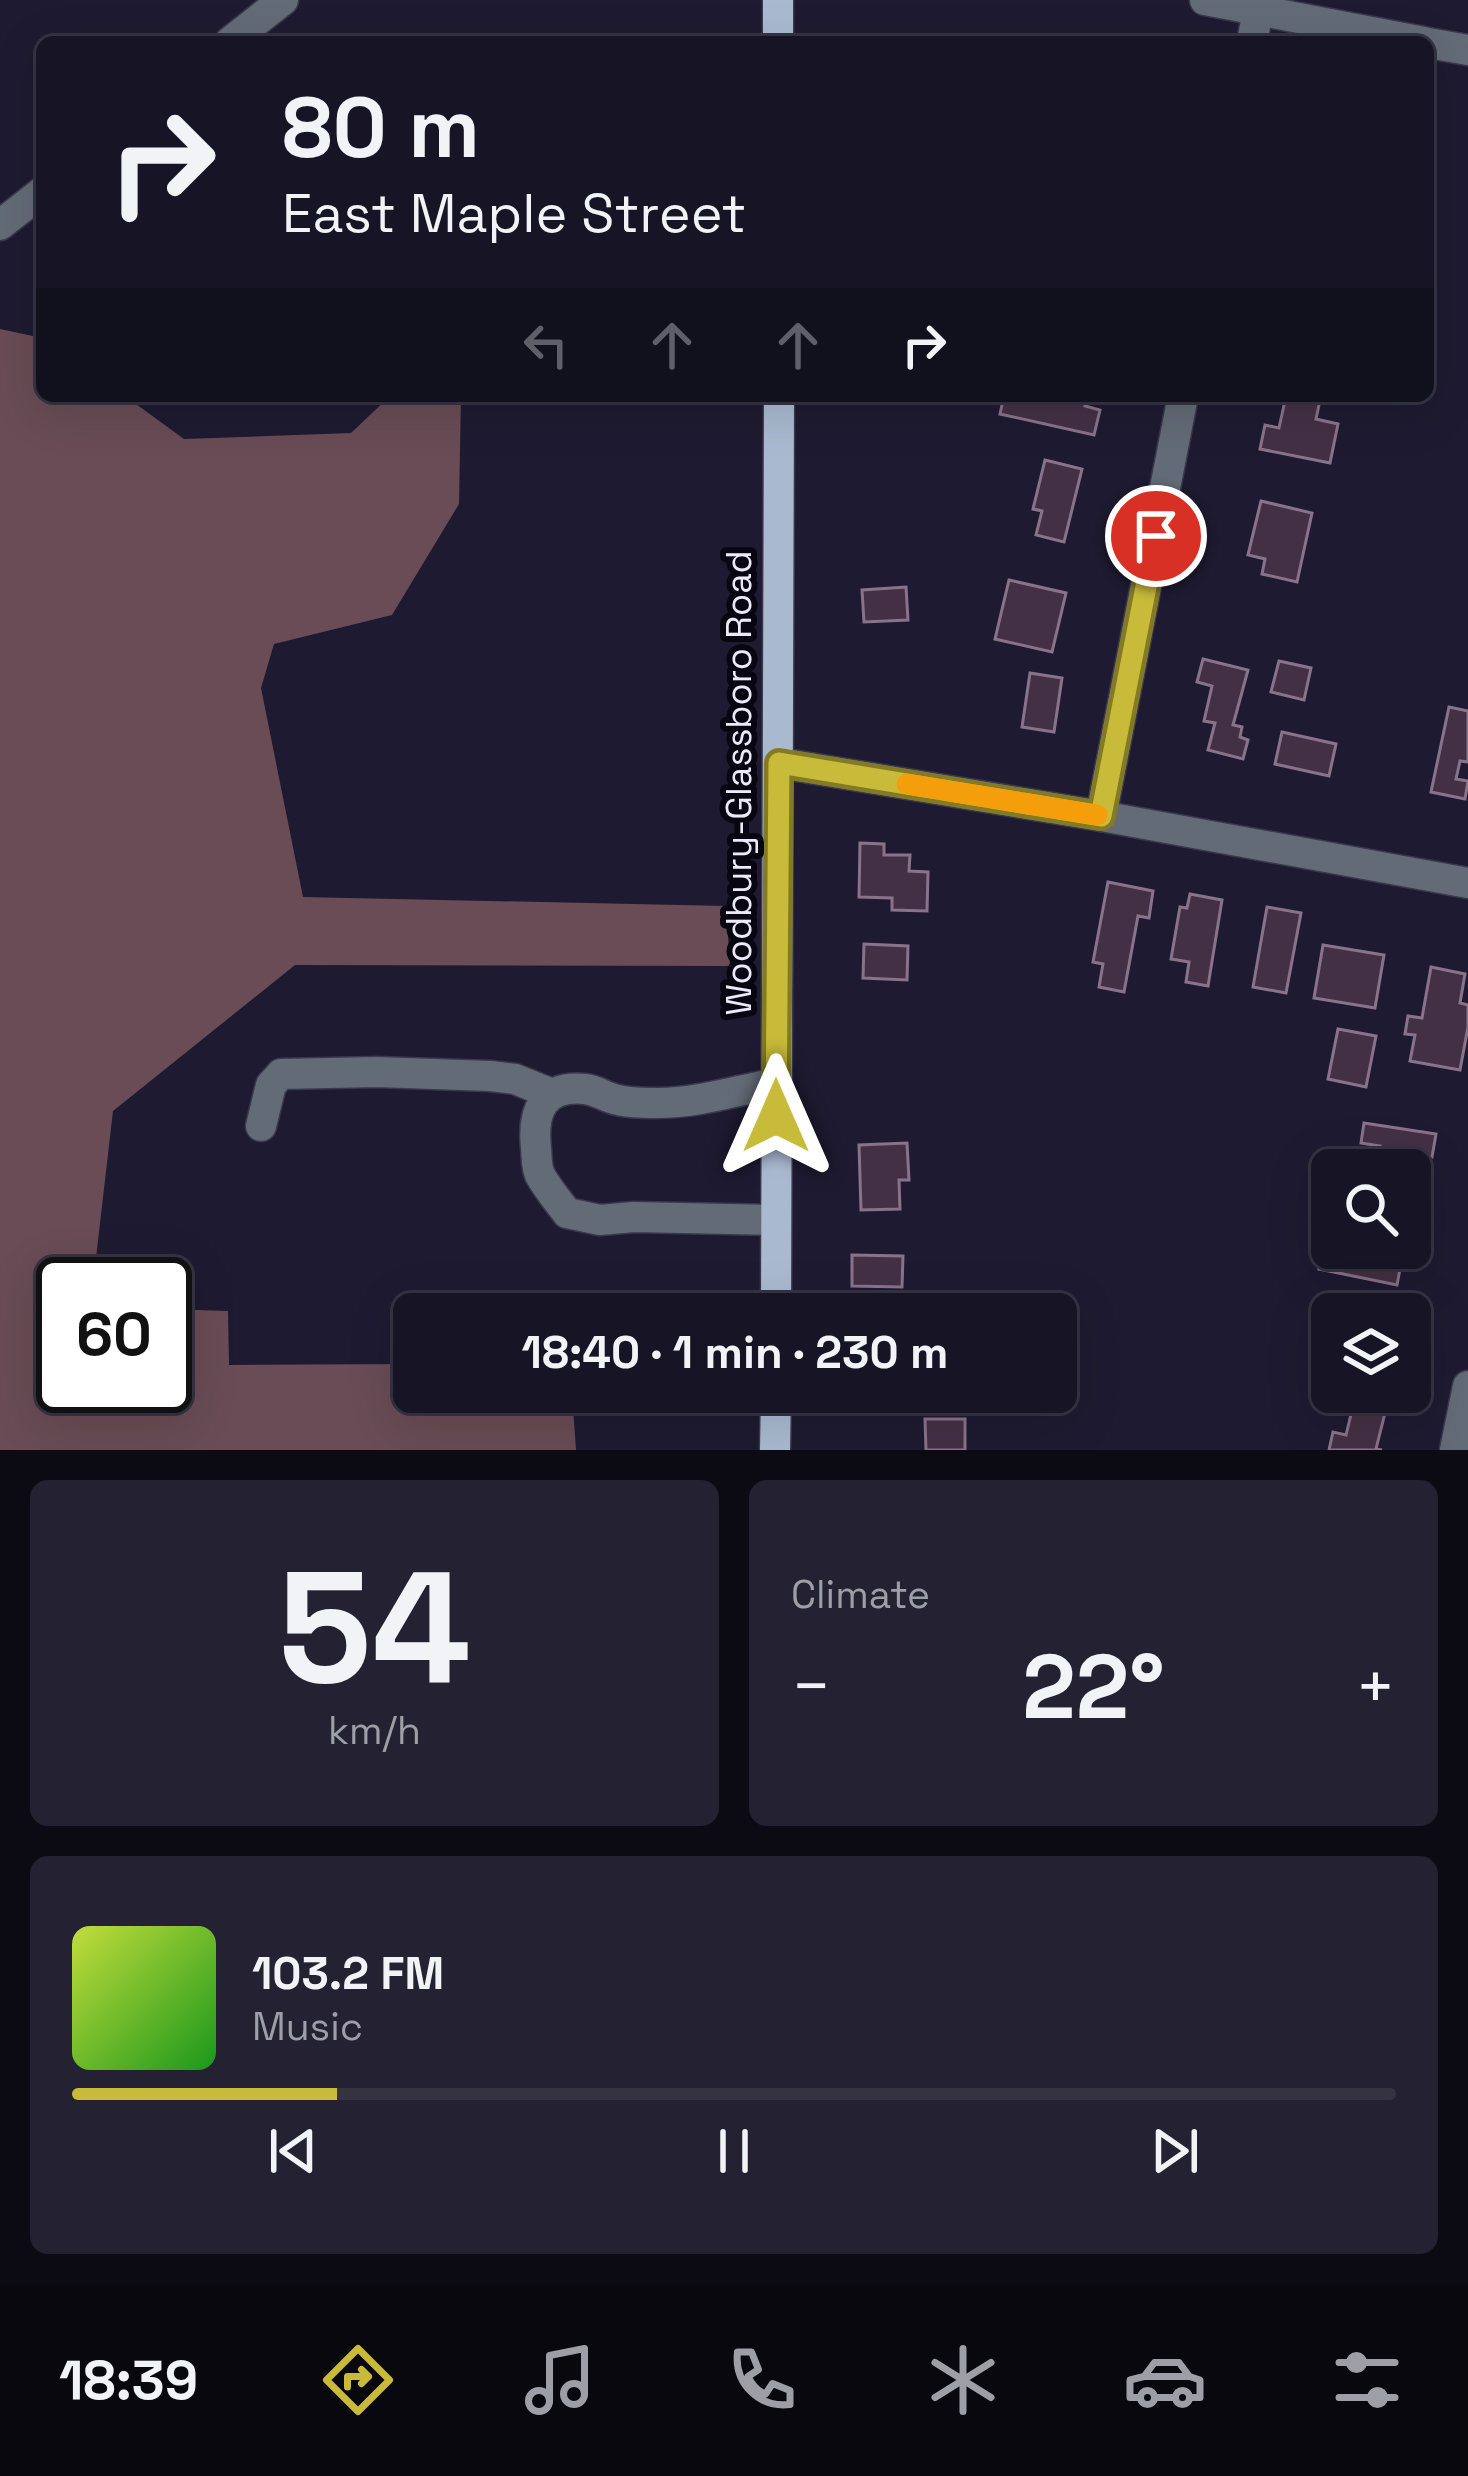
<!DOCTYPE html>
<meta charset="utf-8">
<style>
:root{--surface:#161425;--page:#232132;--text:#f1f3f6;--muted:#9e9ea7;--line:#353342;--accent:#c9bb3a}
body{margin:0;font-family:"Space Grotesk",sans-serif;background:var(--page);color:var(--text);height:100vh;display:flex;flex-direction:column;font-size:45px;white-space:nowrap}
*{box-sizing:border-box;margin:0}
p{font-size:39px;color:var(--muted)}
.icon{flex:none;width:66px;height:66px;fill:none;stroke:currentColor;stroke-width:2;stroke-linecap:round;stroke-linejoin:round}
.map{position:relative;height:1450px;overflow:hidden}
.sheet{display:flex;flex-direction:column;gap:30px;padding:30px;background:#0c0b14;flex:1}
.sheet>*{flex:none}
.top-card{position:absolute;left:36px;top:36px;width:1398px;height:366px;border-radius:18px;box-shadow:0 12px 48px #0002,0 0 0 3px var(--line);background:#161425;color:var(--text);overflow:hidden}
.controls{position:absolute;left:1311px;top:1149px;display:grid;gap:24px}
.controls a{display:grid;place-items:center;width:120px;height:120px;border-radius:18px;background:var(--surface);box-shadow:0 12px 48px #0002,0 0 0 3px var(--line);font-size:60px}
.speed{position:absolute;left:36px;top:1257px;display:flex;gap:24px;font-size:60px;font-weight:700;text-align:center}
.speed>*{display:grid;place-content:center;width:156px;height:156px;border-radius:50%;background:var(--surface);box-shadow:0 12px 48px #0002,0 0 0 3px var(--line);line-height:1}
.speed .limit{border:6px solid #111;border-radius:18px;background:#fff;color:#111}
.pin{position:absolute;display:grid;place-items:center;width:102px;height:102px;color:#fff;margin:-51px;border:6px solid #fff;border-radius:50%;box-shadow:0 3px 12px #0007}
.me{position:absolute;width:132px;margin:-66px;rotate:0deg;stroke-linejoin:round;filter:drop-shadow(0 0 9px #0008)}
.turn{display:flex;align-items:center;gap:42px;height:252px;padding:0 48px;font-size:54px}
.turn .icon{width:156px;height:156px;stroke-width:2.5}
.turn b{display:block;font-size:84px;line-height:102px}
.lanes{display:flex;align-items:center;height:114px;padding:0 48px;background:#0003;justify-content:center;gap:60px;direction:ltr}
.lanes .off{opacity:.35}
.big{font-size:90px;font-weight:700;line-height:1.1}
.sheet .tile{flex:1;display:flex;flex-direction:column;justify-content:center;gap:18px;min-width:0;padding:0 42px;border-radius:18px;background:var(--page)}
.sheet .dial{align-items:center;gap:0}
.dial b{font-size:156px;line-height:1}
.song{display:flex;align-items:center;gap:36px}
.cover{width:144px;height:144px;border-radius:18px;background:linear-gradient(135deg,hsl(70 70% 55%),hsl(120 70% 35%))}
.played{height:12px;border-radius:6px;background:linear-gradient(90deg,var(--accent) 20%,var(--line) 20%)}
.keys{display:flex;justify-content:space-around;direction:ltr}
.heat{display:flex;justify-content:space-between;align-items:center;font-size:66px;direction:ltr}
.sheet .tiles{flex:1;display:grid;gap:30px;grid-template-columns:1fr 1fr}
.tile:last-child{grid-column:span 2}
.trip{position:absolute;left:393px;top:1293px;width:684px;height:120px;border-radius:18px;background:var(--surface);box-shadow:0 12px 48px #0002,0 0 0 3px var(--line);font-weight:700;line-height:120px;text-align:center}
.dock{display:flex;height:192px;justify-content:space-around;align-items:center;background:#09080f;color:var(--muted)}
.dock .icon{width:84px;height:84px}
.dock .current{color:var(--accent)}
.dock b{font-size:54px;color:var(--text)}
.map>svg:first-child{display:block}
.forest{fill:#694c55}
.building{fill:#443045;stroke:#89738a;stroke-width:3}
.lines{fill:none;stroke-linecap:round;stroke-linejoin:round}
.minor-casing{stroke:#3b374d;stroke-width:33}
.major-casing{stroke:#3b374d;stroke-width:33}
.minor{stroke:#636b76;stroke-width:30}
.major{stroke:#a9bad0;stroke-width:30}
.route-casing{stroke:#837a26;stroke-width:30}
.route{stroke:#c9bb3a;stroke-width:21}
.slow{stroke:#f59e0b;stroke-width:21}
.labels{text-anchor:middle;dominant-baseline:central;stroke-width:12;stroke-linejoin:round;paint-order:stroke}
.street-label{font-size:36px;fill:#ebe9fa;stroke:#080610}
</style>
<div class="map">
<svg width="1468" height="1450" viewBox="0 0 1468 1450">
<rect width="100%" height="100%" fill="#1e1a31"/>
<path class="forest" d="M 0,329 L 42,338 L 42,396 L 125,396 L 184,439 L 351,433 L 390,396 L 461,396 L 459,504 L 392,615 L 274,644 L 261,688 L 303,897 L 726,906 L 730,966 L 295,965 L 113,1111 L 93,1284 L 63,1284 L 63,1386 L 165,1386 L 165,1309 L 228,1311 L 229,1365 L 414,1364 L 414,1392 L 572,1392 L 576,1450 L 0,1450 Z"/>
<g class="building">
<path d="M 1004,396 L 1087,396 L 1085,406 L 1100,410 L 1094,435 L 1000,414 Z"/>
<path d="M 1286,396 L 1321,396 L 1316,419 L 1338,424 L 1330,463 L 1260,449 L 1265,425 L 1279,428 Z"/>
<path d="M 1045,460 L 1082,469 L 1064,542 L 1036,535 L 1042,511 L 1033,509 Z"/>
<path d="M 1261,501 L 1312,513 L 1297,582 L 1262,574 L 1265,559 L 1248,555 Z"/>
<path d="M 1009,580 L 1066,593 L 1052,652 L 995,639 Z"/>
<path d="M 906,587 L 908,620 L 864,622 L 862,590 Z"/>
<path d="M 1203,659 L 1248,670 L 1233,725 L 1242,727 L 1240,737 L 1248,740 L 1243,759 L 1208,750 L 1215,723 L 1204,721 L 1212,686 L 1197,682 Z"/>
<path d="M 1279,661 L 1311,668 L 1304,700 L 1271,692 Z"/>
<path d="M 1030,673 L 1062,678 L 1054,732 L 1022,727 Z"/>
<path d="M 1449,707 L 1468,711 L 1468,762 L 1460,761 L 1456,779 L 1468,781 L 1465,799 L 1431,792 Z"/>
<path d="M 1282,732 L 1336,744 L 1329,776 L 1275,764 Z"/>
<path d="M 860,843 L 884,844 L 884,855 L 910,855 L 909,871 L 928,872 L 927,911 L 892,910 L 892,898 L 859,897 Z"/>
<path d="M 1108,882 L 1153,891 L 1149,918 L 1138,916 L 1124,992 L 1099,987 L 1103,964 L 1093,962 Z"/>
<path d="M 1190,894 L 1222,900 L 1208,986 L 1186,982 L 1189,962 L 1171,959 L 1180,907 L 1187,908 Z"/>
<path d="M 1267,907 L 1301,913 L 1286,993 L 1253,987 Z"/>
<path d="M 864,944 L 908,946 L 907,980 L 863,978 Z"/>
<path d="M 1323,945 L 1384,955 L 1375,1008 L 1314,998 Z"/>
<path d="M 1431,967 L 1465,974 L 1460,1003 L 1468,1005 L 1468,1027 L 1460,1070 L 1410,1061 L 1415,1035 L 1405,1034 L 1408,1016 L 1422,1018 Z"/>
<path d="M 1338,1029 L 1376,1036 L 1366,1087 L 1328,1079 Z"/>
<path d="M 1364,1123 L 1436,1134 L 1432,1157 L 1418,1155 L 1413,1189 L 1410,1189 L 1410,1170 L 1376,1170 L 1380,1146 L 1361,1143 Z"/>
<path d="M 907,1143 L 909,1180 L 899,1180 L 900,1209 L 861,1210 L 859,1145 Z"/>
<path d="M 1324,1248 L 1343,1252 L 1344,1248 L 1404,1248 L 1397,1285 L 1319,1269 Z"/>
<path d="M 852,1255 L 903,1256 L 902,1287 L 852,1286 Z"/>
<path d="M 1353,1406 L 1385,1413 L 1376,1449 L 1382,1450 L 1329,1450 L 1333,1432 L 1346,1435 Z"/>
<path d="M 925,1419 L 965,1419 L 965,1450 L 926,1450 Z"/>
</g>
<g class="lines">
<defs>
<g id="minor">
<path d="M 1205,0 L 1424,42"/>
<path d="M 230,42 L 283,0"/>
<path d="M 1252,42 L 1260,0"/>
<path d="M 1428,43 L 1468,50"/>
<path d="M 0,225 L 42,192"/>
<path d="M 779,763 L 1101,816 L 1468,883"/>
<path d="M 1101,816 L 1183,396"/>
<path d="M 776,1083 C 736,1091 697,1103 657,1103 C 643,1103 624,1103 611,1098 C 602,1095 595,1090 585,1089 C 543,1085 532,1111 536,1148 C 537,1157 536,1166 540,1175 C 547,1188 558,1201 567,1213 L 600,1220 L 634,1217 L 776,1220"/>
<path d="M 261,1126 L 271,1085 L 281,1074 L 377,1072 L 490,1076 L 515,1079 L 552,1094"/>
<path d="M 1455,1450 L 1468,1386"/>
</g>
<g id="major">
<path d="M 778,42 L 778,0"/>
<path d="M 776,1314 L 779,396"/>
<path d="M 775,1450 L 776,1392"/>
</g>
</defs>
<use href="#minor" class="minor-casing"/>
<use href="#major" class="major-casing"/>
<use href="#minor" class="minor"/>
<use href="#major" class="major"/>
</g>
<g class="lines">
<defs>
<path id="route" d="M 776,1116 L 779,763 L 1101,816 L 1156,536"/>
</defs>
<use href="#route" class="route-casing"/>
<use href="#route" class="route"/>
<path class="slow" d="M 907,784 L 1097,815"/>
</g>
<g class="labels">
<g class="street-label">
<text transform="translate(739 783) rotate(-90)">Woodbury-Glassboro Road</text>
</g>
</g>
</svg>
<div class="controls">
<a><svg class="icon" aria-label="search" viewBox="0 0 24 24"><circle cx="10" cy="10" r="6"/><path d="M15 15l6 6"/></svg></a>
<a><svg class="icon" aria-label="layers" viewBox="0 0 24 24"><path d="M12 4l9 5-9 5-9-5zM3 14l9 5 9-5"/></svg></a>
</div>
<div class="speed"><div class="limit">60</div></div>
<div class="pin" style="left:1156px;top:536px;background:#d93025"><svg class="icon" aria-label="arrive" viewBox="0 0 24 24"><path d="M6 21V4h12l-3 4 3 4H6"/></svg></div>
<svg class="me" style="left:776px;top:1116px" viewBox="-20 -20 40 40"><path d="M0-17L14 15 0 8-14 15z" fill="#c9bb3a" stroke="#fff" stroke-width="4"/></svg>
<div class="trip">18:40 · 1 min · 230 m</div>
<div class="top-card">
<div class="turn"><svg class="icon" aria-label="right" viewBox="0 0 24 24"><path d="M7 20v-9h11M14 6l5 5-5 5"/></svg><div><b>80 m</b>East Maple Street</div></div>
<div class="lanes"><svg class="icon off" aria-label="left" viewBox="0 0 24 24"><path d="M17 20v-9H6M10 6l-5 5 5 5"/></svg><svg class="icon off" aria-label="ahead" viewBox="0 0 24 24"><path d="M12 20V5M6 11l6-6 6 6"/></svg><svg class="icon off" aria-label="ahead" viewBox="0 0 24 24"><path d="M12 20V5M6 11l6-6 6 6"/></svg><svg class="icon" aria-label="right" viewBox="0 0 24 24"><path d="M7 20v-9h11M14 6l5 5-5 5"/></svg></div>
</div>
</div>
<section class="sheet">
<div class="tiles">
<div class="tile dial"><b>54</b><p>km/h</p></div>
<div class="tile"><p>Climate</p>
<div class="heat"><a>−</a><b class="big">22°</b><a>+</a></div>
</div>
<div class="tile">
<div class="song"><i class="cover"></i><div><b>103.2 FM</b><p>Music</p></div></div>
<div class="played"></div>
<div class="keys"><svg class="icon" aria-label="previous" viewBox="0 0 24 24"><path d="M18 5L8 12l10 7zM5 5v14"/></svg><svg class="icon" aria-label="pause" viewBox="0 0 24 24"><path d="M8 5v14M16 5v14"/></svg><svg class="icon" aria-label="next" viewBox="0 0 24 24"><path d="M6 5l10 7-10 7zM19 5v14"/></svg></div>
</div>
</div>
</section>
<nav class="dock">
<b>18:39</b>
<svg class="icon current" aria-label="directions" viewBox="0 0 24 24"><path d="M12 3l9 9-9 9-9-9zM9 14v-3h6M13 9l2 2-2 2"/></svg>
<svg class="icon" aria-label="music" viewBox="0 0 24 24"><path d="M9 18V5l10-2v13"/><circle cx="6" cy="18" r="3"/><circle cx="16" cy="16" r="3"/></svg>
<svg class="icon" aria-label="phone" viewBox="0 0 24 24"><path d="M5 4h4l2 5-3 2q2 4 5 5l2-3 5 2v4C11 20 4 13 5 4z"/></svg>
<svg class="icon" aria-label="climate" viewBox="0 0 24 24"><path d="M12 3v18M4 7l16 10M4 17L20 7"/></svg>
<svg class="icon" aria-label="car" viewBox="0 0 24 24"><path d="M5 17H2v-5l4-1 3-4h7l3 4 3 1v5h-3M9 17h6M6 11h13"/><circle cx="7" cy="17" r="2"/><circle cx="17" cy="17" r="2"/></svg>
<svg class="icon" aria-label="filters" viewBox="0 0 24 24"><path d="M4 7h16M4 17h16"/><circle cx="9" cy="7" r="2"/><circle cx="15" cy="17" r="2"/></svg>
</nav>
